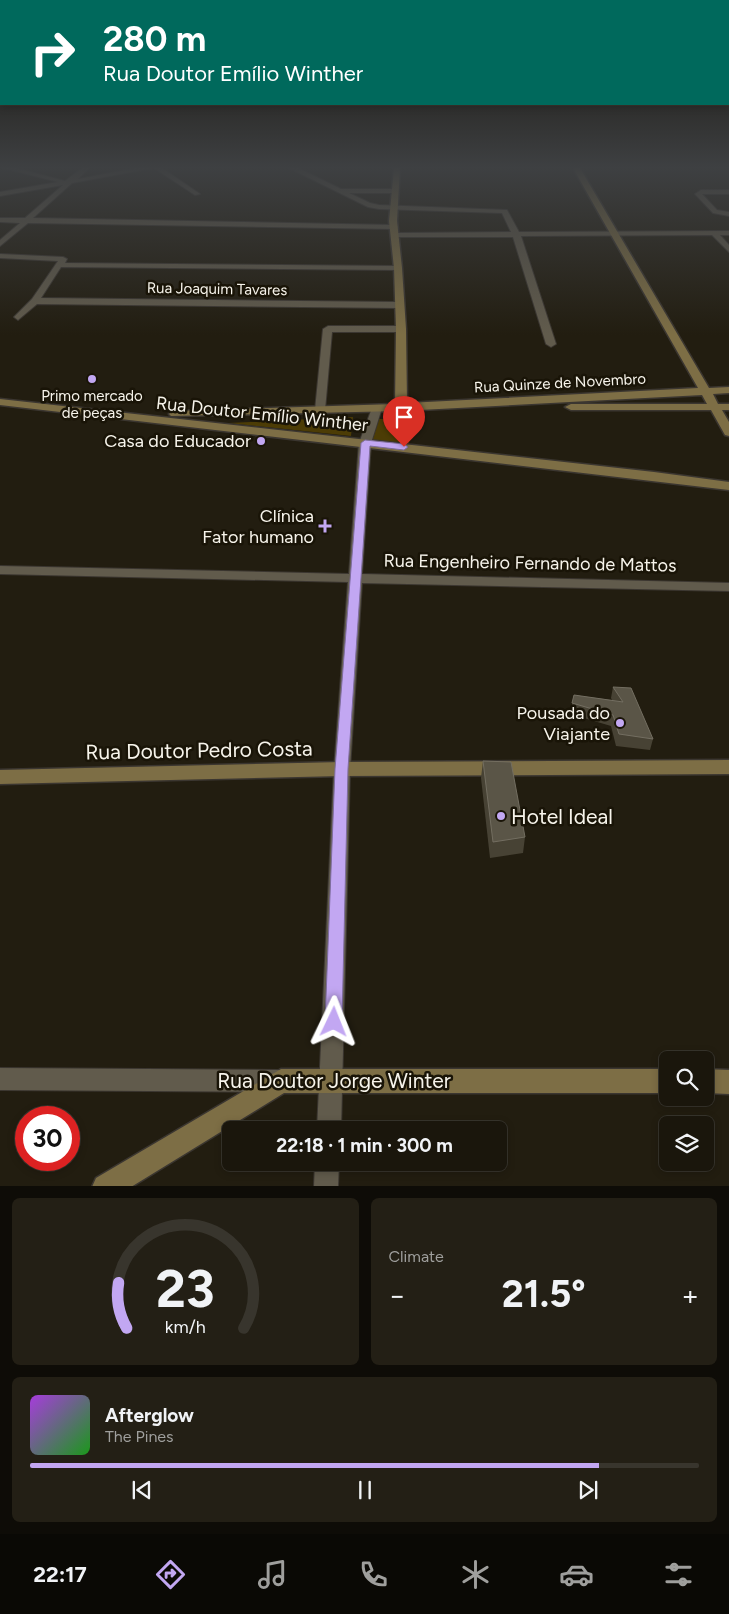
<!DOCTYPE html>
<meta charset="utf-8">
<style>
:root{--surface:#1a160c;--page:#231f15;--text:#f1f3f6;--muted:#9f9f9d;--line:#38352d;--accent:#c2a7f2}
body{margin:0;font-family:Figtree,sans-serif;background:var(--page);color:var(--text);height:100vh;display:flex;flex-direction:column;font-size:19px;white-space:nowrap}
*{box-sizing:border-box;margin:0}
p{font-size:16px;color:var(--muted)}
.icon{flex:none;width:28px;height:28px;fill:none;stroke:currentColor;stroke-width:2;stroke-linecap:round;stroke-linejoin:round}
.map{position:relative;height:1186px;overflow:hidden}
.details{display:flex;flex-direction:column;gap:12px;padding:12px;background:#0e0c07;flex:1}
.details>*{flex:none}
.hud{position:absolute;left:0px;top:0px;width:730px;height:105px;box-shadow:0 2px 8px #0003,0 0 0 1px var(--line);background:#00695c;color:#fff;overflow:hidden}
.controls{position:absolute;left:659px;top:1051px;display:grid;gap:10px}
.controls a{display:grid;place-items:center;width:55px;height:55px;border-radius:8px;background:var(--surface);box-shadow:0 2px 8px #0003,0 0 0 1px var(--line);font-size:25px}
.speed{position:absolute;left:15px;top:1106px;display:flex;gap:10px;font-size:25px;font-weight:700;text-align:center}
.speed>*{display:grid;place-content:center;width:65px;height:65px;border-radius:50%;background:var(--surface);box-shadow:0 2px 8px #0003,0 0 0 1px var(--line);line-height:1}
.speed .limit{border:8px solid #d22;background:#fff;color:#111}
.pin{position:absolute;display:grid;place-items:center;width:42px;height:42px;color:#fff;margin:-51px -21px;border-radius:50% 50% 50% 0;rotate:-45deg;box-shadow:0 0 5px #0007}
.pin .icon{rotate:45deg}
.me{position:absolute;width:55px;margin:-28px;rotate:2deg;stroke-linejoin:round;filter:drop-shadow(0 0 4px #0008)}
.turn{display:flex;align-items:center;gap:18px;height:105px;padding:0 20px;font-size:22px}
.turn .icon{width:65px;height:65px;stroke-width:2.5}
.turn b{display:block;font-size:35px;line-height:42px}
.big{font-size:38px;font-weight:700;line-height:1.1}
.details .card{flex:1;display:flex;flex-direction:column;justify-content:center;gap:8px;min-width:0;padding:0 18px;border-radius:8px;background:var(--page)}
.details .dial{align-items:center;gap:0}
.dial svg{height:130px;overflow:visible;fill:none;stroke:var(--line);stroke-width:7;stroke-linecap:round;text-anchor:middle}
.dial text{fill:var(--text);stroke:none}
.song{display:flex;align-items:center;gap:15px}
.cover{width:60px;height:60px;border-radius:8px;background:linear-gradient(135deg,hsl(280 70% 55%),hsl(120 70% 35%))}
.played{height:5px;border-radius:2px;background:linear-gradient(90deg,var(--accent) 85%,var(--line) 85%)}
.keys{display:flex;justify-content:space-around;direction:ltr}
.heat{display:flex;justify-content:space-between;align-items:center;font-size:28px;direction:ltr}
.details .tiles{flex:1;display:grid;gap:12px;grid-template-columns:1fr 1fr}
.card:last-child{grid-column:span 2}
.trip{position:absolute;left:222px;top:1121px;width:285px;height:50px;border-radius:8px;background:var(--surface);box-shadow:0 2px 8px #0003,0 0 0 1px var(--line);font-weight:700;line-height:50px;text-align:center}
.menu{display:flex;height:80px;justify-content:space-around;align-items:center;background:#0a0905;color:var(--muted)}
.menu .icon{width:35px;height:35px}
.menu .current{color:var(--accent)}
.menu b{font-size:22px;color:var(--text)}
.map>svg:first-child{display:block}
.green{fill:#4c3c05}
.lines{fill:none;stroke-linecap:round;stroke-linejoin:round}
.street-casing{stroke:#3b3630;stroke-width:2}
.secondary-casing{stroke:#3b3630;stroke-width:3}
.street{fill:#615b4c;fill-rule:evenodd}
.secondary{fill:#7d6e45;fill-rule:evenodd}
.wall{fill:#474234}
.building{fill:#5a5547;stroke:#736e61}
.route{fill:#c2a7f2;stroke:#7e6d9d}
.poi-dot{fill:#c2a7f2;stroke:#191407;stroke-width:2}
.labels{text-anchor:middle;dominant-baseline:central;stroke-width:5;stroke-linejoin:round;paint-order:stroke}
.far-street-label{font-size:15px;fill:#f7f4eb;stroke:#191407}
.far-poi-label{font-size:15px;fill:#f7f4eb;stroke:#191407}
.street-label{font-size:18px;fill:#f7f4eb;stroke:#191407}
.poi-label{font-size:18px;fill:#f7f4eb;stroke:#191407;text-anchor:end}
.near-street-label{font-size:21px;fill:#f7f4eb;stroke:#191407}
.near-poi-label{font-size:21px;fill:#f7f4eb;stroke:#191407;text-anchor:start}
</style>
<div class="map">
<svg width="729" height="1187" viewBox="0 0 729 1187">
<rect width="100%" height="100%" fill="#221d10"/>
<g class="green">
<path d="M 353,417 L 351,436 L 228,423 Z"/>
<path d="M 376,419 L 411,419 L 409,444 L 370,440 Z"/>
</g>
<g class="lines">
<defs>
<g id="street">
<path d="M 3,168 L 16,168 L 65,181 L 82,168 L 89,168 L 78,179 L 136,168 L 153,168 L 72,183 L 33,218 L 394,225 L 398,227 L 394,229 L 28,223 L 0,246 L 0,240 L 20,223 L 0,222 L 0,218 L 25,218 L 63,185 L 0,196 L 0,192 L 58,182 Z"/>
<path d="M 154,168 L 162,168 L 200,194 L 195,195 Z"/>
<path d="M 289,168 L 298,168 L 341,189 L 395,189 L 398,191 L 395,193 L 349,193 L 370,203 L 379,205 L 507,210 L 519,232 L 729,231 L 729,235 L 720,235 L 729,245 L 729,252 L 712,235 L 521,236 L 556,344 L 551,347 L 546,344 L 513,237 L 395,237 L 391,235 L 395,233 L 511,232 L 502,213 L 379,209 L 368,207 Z"/>
<path d="M 701,190 L 729,190 L 729,194 L 702,194 L 717,210 L 729,212 L 729,216 L 713,213 L 695,194 Z"/>
<path d="M 0,254 L 63,257 L 67,259 L 65,263 L 398,266 L 402,268 L 398,270 L 61,267 L 41,298 L 398,302 L 402,305 L 398,308 L 37,304 L 18,320 L 14,317 L 32,299 L 58,261 L 0,258 Z"/>
<path d="M 328,326 L 401,326 L 406,329 L 401,332 L 332,332 L 325,410 L 320,413 L 315,410 L 323,329 Z"/>
<path d="M 377,405 L 382,408 L 371,443 L 362,574 L 729,583 L 729,591 L 362,583 L 350,769 L 341,1130 L 317,1130 L 334,769 L 348,582 L 0,574 L 0,566 L 349,574 L 359,443 L 372,408 Z"/>
<path d="M 0,1068 L 280,1070 L 288,1073 L 291,1081 L 288,1089 L 280,1092 L 0,1090 Z"/>
<path d="M 315,1162 L 339,1162 L 338,1187 L 314,1187 Z"/>
</g>
<g id="secondary">
<path d="M 394,168 L 400,168 L 397,221 L 402,268 L 406,329 L 407,403 L 698,388 L 573,168 L 580,168 L 709,388 L 729,387 L 729,393 L 713,394 L 718,404 L 729,404 L 729,410 L 722,410 L 729,422 L 729,436 L 725,435 L 711,410 L 571,410 L 565,407 L 571,404 L 707,404 L 702,395 L 401,411 L 171,416 L 169,414 L 171,412 L 175,411 L 395,404 L 396,329 L 394,268 L 389,221 Z"/>
<path d="M 0,399 L 654,472 L 729,482 L 729,490 L 0,405 Z"/>
<path d="M 729,760 L 729,774 L 342,776 L 0,784 L 0,770 L 342,762 Z"/>
<path d="M 281,1069 L 668,1069 L 668,1093 L 284,1093 L 131,1187 L 92,1187 L 96,1178 Z"/>
<path d="M 705,1069 L 729,1070 L 729,1094 L 705,1093 Z"/>
</g>
</defs>
<use href="#street" class="street-casing"/>
<use href="#secondary" class="secondary-casing"/>
<use href="#street" class="street"/>
<use href="#secondary" class="secondary"/>
</g>
<g class="wall">
<path d="M 613,687 L 653,739 L 650,750 L 616,746 L 611,726 L 570,714 L 574,695 L 612,700 L 611,698 Z"/>
<path d="M 483,761 L 525,837 L 523,853 L 490,858 L 481,778 Z"/>
</g>
<g class="building">
<path d="M 613,687 L 631,688 L 653,739 L 619,734 L 613,715 L 572,703 L 574,695 L 623,702 Z"/>
<path d="M 483,761 L 511,762 L 525,837 L 493,842 Z"/>
</g>
<linearGradient id="sky" x2="0" y2="1"><stop stop-color="#131009"/><stop offset="0.5" stop-color="#3e4042"/><stop offset="1" stop-color="#3e4042" stop-opacity="0"/></linearGradient>
<rect width="729" height="335" fill="url(#sky)"/>
<path class="route" d="M 365,440 L 404,444 L 408,447 L 404,450 L 370,446 L 348,769 L 342,1022 L 340,1028 L 334,1031 L 327,1028 L 325,1022 L 335,769 L 361,443 Z"/>
<g class="poi-dot">
<circle cx="92" cy="379" r="5"/>
<circle cx="261" cy="441" r="5"/>
<path d="M322.5 518.5h5v5h5v5h-5v5h-5v-5h-5v-5h5z"/>
<circle cx="620" cy="723" r="5"/>
<circle cx="501" cy="816" r="5"/>
</g>
<g class="labels">
<g class="far-street-label">
<text transform="translate(217 289) rotate(1)">Rua Joaquim Tavares</text>
<text transform="translate(560 383) rotate(-3)">Rua Quinze de Novembro</text>
</g>
<g class="far-poi-label">
<text x="92" y="396">Primo mercado<tspan x="92" dy="17">de peças</tspan></text>
</g>
<g class="street-label">
<text transform="translate(262 414) rotate(6)">Rua Doutor Emílio Winther</text>
<text transform="translate(530 563) rotate(1)">Rua Engenheiro Fernando de Mattos</text>
</g>
<g class="poi-label">
<text x="251" y="441">Casa do Educador</text>
<text x="314" y="516">Clínica<tspan x="314" dy="21">Fator humano</tspan></text>
<text x="610" y="713">Pousada do<tspan x="610" dy="21">Viajante</tspan></text>
</g>
<g class="near-street-label">
<text transform="translate(199 750) rotate(-1)">Rua Doutor Pedro Costa</text>
<text x="334" y="1080">Rua Doutor Jorge Winter</text>
</g>
<g class="near-poi-label">
<text x="511" y="816">Hotel Ideal</text>
</g>
</g>
</svg>
<div class="controls">
<a><svg class="icon" aria-label="search" viewBox="0 0 24 24"><circle cx="10" cy="10" r="6"/><path d="M15 15l6 6"/></svg></a>
<a><svg class="icon" aria-label="layers" viewBox="0 0 24 24"><path d="M12 4l9 5-9 5-9-5zM3 14l9 5 9-5"/></svg></a>
</div>
<div class="speed"><div class="limit">30</div></div>
<div class="pin" style="left:404px;top:447px;background:#d93025"><svg class="icon" aria-label="arrive" viewBox="0 0 24 24"><path d="M6 21V4h12l-3 4 3 4H6"/></svg></div>
<svg class="me" style="left:334px;top:1022px" viewBox="-20 -20 40 40"><path d="M0-17L14 15 0 8-14 15z" fill="#c2a7f2" stroke="#fff" stroke-width="4"/></svg>
<div class="trip">22:18 · 1 min · 300 m</div>
<div class="hud">
<div class="turn"><svg class="icon" aria-label="right" viewBox="0 0 24 24"><path d="M7 20v-9h11M14 6l5 5-5 5"/></svg><div><b>280 m</b>Rua Doutor Emílio Winther</div></div>
</div>
</div>
<section class="details">
<div class="tiles">
<div class="card dial"><svg viewBox="0 0 100 80">
<path d="M14 69A42 42 0 1 1 86 69"/>
<path d="M14 69A42 42 0 0 1 9 41" stroke="#c2a7f2"/>
<text x="50" y="56" font-size="32" font-weight="700">23</text>
<text x="50" y="72" font-size="11">km/h</text>
</svg></div>
<div class="card"><p>Climate</p>
<div class="heat"><a>−</a><b class="big">21.5°</b><a>+</a></div>
</div>
<div class="card">
<div class="song"><i class="cover"></i><div><b>Afterglow</b><p>The Pines</p></div></div>
<div class="played"></div>
<div class="keys"><svg class="icon" aria-label="previous" viewBox="0 0 24 24"><path d="M18 5L8 12l10 7zM5 5v14"/></svg><svg class="icon" aria-label="pause" viewBox="0 0 24 24"><path d="M8 5v14M16 5v14"/></svg><svg class="icon" aria-label="next" viewBox="0 0 24 24"><path d="M6 5l10 7-10 7zM19 5v14"/></svg></div>
</div>
</div>
</section>
<nav class="menu">
<b>22:17</b>
<svg class="icon current" aria-label="directions" viewBox="0 0 24 24"><path d="M12 3l9 9-9 9-9-9zM9 14v-3h6M13 9l2 2-2 2"/></svg>
<svg class="icon" aria-label="music" viewBox="0 0 24 24"><path d="M9 18V5l10-2v13"/><circle cx="6" cy="18" r="3"/><circle cx="16" cy="16" r="3"/></svg>
<svg class="icon" aria-label="phone" viewBox="0 0 24 24"><path d="M5 4h4l2 5-3 2q2 4 5 5l2-3 5 2v4C11 20 4 13 5 4z"/></svg>
<svg class="icon" aria-label="climate" viewBox="0 0 24 24"><path d="M12 3v18M4 7l16 10M4 17L20 7"/></svg>
<svg class="icon" aria-label="car" viewBox="0 0 24 24"><path d="M5 17H2v-5l4-1 3-4h7l3 4 3 1v5h-3M9 17h6M6 11h13"/><circle cx="7" cy="17" r="2"/><circle cx="17" cy="17" r="2"/></svg>
<svg class="icon" aria-label="filters" viewBox="0 0 24 24"><path d="M4 7h16M4 17h16"/><circle cx="9" cy="7" r="2"/><circle cx="15" cy="17" r="2"/></svg>
</nav>
